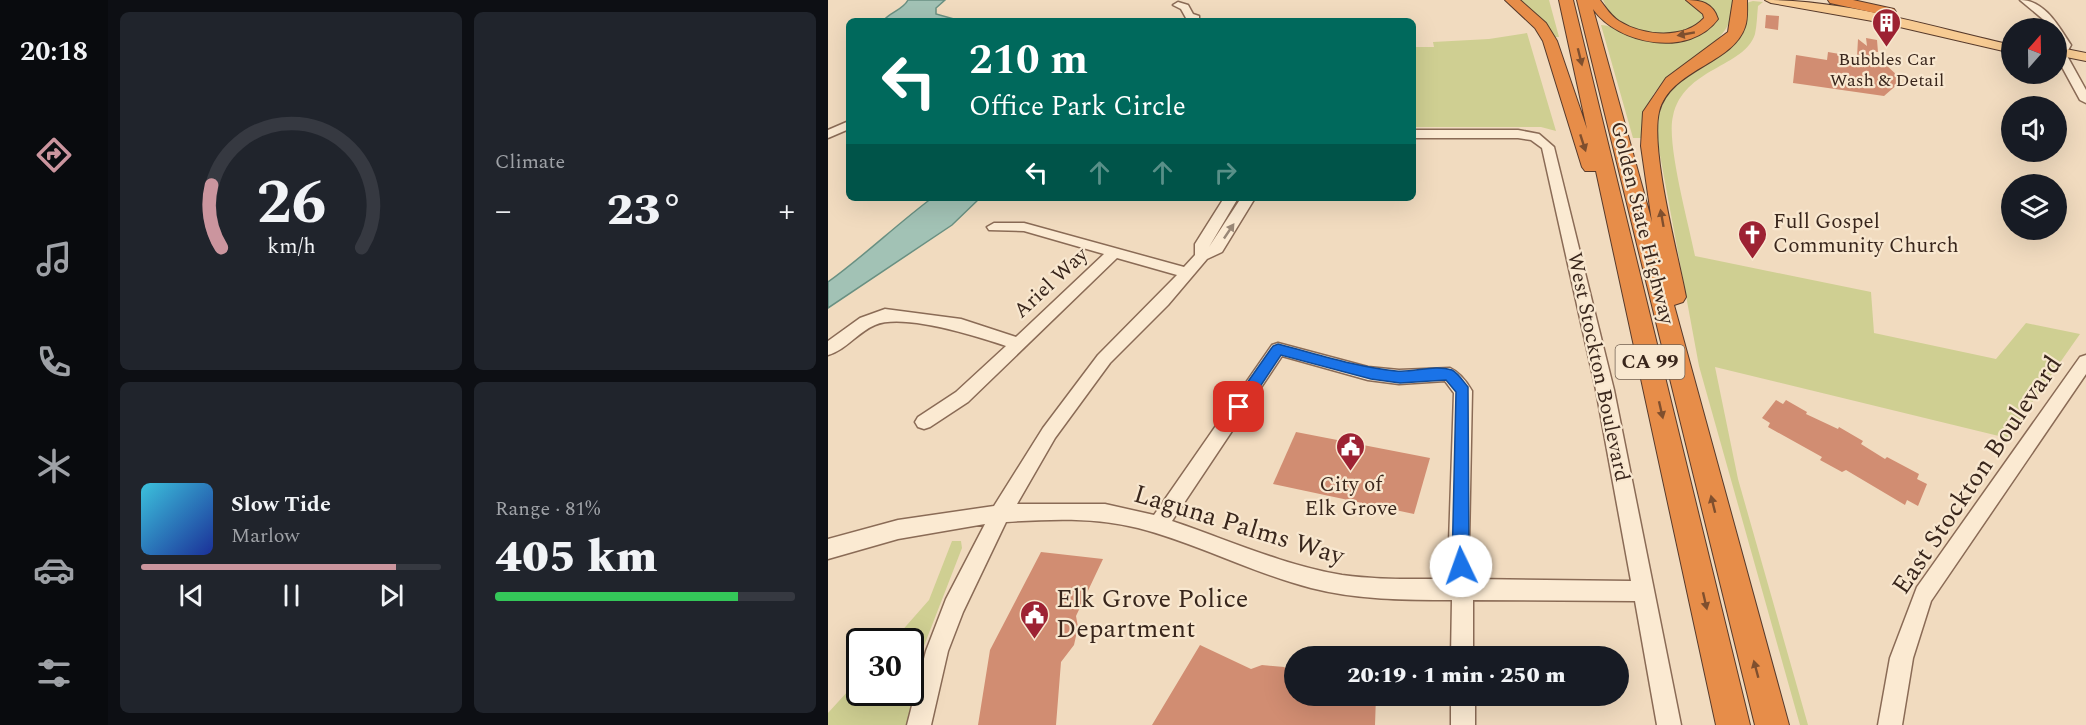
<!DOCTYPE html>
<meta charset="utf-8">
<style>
:root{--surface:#171b24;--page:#20242c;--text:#f1f3f6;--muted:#9ea1a6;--line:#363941;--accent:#cb959e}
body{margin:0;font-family:Spectral,serif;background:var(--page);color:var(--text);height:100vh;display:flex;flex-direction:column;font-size:22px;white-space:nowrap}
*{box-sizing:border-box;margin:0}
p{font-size:20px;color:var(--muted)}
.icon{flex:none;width:33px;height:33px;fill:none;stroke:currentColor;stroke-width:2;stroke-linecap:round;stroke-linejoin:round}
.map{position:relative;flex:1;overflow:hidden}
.panel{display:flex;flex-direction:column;gap:12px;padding:12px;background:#0d0f14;width:720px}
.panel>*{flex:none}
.guide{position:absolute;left:18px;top:18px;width:570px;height:183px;border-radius:9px;box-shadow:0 6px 24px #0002;background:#00695c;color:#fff;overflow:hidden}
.needle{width:39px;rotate:20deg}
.tools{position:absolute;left:1173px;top:18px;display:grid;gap:12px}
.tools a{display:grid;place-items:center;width:66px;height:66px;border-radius:50%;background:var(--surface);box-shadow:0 6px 24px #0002;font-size:30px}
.speed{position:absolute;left:18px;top:628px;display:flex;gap:12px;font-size:30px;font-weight:700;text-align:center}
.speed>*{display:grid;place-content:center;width:78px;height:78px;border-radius:50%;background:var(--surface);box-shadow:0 6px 24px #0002;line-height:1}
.speed .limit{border:3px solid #111;border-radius:9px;background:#fff;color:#111}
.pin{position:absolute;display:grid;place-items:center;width:51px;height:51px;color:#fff;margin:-26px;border-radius:12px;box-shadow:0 3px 9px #0006}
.me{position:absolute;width:66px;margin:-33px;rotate:357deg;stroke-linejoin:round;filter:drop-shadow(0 0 4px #0008)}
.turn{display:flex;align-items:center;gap:21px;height:126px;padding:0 24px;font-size:27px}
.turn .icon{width:78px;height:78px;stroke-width:2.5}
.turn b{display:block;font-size:42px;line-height:51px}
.lanes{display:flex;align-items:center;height:57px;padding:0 24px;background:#0003;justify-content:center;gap:30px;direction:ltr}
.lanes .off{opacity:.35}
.big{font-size:45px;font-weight:800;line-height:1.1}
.panel .widget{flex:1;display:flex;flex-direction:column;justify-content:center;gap:9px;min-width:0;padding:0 21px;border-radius:9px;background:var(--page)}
.panel .dial{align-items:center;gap:0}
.dial svg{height:156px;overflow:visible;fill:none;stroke:var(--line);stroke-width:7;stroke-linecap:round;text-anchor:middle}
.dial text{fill:var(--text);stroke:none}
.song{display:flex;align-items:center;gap:18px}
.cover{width:72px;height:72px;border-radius:9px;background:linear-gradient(135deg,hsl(190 70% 55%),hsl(230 70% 35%))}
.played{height:6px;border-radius:3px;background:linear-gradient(90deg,var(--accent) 85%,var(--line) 85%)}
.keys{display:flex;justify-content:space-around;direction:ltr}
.heat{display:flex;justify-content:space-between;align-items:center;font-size:33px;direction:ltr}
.charge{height:9px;border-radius:4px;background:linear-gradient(90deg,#34c759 81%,var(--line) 0)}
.panel .tiles{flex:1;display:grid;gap:12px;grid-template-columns:repeat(2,1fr)}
.trip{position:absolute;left:456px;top:646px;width:345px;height:60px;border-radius:30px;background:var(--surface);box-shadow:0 6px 24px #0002;font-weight:800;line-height:60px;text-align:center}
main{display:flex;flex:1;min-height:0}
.dock{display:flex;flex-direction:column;width:108px;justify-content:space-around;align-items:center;background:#090b0e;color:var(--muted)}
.dock .icon{width:42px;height:42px}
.dock .on{color:var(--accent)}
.dock b{font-size:27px;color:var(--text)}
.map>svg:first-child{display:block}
.green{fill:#cfcf92}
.water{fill:#a2c2b5;stroke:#699082;stroke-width:1.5}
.building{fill:#d18d72}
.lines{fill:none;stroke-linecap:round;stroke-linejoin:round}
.minor-casing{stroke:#8a6b56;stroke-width:3}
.major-casing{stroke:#573a2b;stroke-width:2}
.highway-casing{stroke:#573a2b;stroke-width:2}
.minor{fill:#fbead2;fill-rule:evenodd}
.major{fill:#f7cb93;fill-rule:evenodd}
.highway{fill:#e78d49;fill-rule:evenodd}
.oneway{fill:#7f4f2e}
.oneway2{fill:#9a8877}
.route{fill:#1a73e8;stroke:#114b97;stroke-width:1.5}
.labels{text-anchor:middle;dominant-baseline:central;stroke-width:4.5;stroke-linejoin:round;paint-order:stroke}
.far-poi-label{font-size:18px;fill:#39261c;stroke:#f8e7cf}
.shield{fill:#f8e7cf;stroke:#726052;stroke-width:1.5}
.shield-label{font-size:20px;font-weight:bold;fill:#39261c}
.poi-label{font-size:21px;fill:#39261c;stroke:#f8e7cf;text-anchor:start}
.street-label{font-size:21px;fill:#39261c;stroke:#f8e7cf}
.near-street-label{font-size:26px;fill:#39261c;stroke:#f8e7cf}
.near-poi-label{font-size:26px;fill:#39261c;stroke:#f8e7cf;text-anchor:start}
</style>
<main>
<nav class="dock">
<b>20:18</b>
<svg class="icon on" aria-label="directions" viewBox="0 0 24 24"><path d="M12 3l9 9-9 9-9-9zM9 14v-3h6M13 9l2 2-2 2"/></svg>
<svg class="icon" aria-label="music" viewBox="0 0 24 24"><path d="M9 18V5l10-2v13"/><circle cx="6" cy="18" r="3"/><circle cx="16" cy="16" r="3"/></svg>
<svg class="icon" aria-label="phone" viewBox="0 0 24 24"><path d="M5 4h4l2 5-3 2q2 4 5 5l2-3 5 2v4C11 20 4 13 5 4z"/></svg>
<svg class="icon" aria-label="climate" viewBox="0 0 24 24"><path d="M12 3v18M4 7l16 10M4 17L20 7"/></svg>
<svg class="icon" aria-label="car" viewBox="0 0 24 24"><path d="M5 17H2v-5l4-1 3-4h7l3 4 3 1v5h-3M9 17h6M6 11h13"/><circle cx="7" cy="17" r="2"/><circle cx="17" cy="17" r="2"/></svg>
<svg class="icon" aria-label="filters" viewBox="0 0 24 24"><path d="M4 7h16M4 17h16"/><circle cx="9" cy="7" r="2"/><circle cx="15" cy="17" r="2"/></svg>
</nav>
<section class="panel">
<div class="tiles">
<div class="widget dial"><svg viewBox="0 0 100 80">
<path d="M14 69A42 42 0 1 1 86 69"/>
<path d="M14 69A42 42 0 0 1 9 37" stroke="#cb959e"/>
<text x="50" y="56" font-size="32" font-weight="700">26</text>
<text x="50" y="72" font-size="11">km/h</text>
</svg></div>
<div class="widget"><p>Climate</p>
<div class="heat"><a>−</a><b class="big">23°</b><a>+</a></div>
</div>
<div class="widget">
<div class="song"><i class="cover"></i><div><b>Slow Tide</b><p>Marlow</p></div></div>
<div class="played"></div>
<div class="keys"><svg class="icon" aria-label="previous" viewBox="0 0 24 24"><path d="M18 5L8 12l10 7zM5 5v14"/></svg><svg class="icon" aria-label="pause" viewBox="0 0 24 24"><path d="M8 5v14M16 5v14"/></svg><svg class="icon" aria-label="next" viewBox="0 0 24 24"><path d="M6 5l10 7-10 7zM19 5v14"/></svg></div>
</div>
<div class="widget"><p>Range · 81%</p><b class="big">405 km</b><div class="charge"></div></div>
</div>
</section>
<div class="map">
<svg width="1258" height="725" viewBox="0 0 1258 725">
<rect width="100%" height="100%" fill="#f1dbbf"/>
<g class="green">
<path d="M 688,0 L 721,0 L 731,37 L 723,37 Z"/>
<path d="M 775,0 L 857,0 L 875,14 L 874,22 C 851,37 805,40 784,17 C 780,12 778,6 775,0 Z"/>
<path d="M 870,0 L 904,0 C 911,46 844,62 824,97 C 816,109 817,124 816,138 L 805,138 L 773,25 C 780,25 784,28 791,31 C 800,34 858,38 868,36 C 878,34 885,27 888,18 Z"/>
<path d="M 925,1 L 935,2 L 930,6 C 929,15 929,25 927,34 C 917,67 855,68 845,116 C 838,143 861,225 867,256 L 1043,292 L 1046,333 L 1168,359 L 1198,323 L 1252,334 L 1179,438 L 887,367 L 910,479 L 980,725 L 972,725 L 871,366 L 829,139 L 831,114 L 838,96 L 844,87 L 911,38 L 917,23 L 918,3 Z"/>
<path d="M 699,33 L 728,131 L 713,127 L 585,127 L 585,47 L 606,47 L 605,42 L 661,39 Z"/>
<path d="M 124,541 L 133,541 L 134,548 L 94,651 L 79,725 L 0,725 L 0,713 L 31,679 L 32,693 L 82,693 L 82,642 L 64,642 L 101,600 Z"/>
</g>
<g class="water">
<path d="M 80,0 L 117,0 L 108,8 L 108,14 L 133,21 L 55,21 C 62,12 75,10 80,0 Z"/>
<path d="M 104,198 L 152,198 L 124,225 L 0,308 L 0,282 C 36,256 68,225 104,198 Z"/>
</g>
<g class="building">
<path d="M 938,15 L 951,16 L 950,30 L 937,28 Z"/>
<path d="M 1038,38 L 1049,40 L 1050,52 L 1043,51 L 1071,77 L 1071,83 L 1056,96 L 965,83 L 968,55 L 999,60 L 1000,52 L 1029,57 L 1030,39 L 1039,46 Z"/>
<path d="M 948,400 L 955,404 L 958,400 L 979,412 L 978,414 L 1010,429 L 1011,427 L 1035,441 L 1033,444 L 1057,459 L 1059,457 L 1091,474 L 1089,479 L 1099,484 L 1090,506 L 1079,500 L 1077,505 L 1018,470 L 1014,472 L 992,460 L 994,457 L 940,427 L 942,423 L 934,418 Z"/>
<path d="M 468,432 L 602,458 L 586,514 L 445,484 Z"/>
<path d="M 213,552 L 275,559 L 248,616 L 250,627 L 246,645 L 233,662 L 228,725 L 150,725 L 162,650 Z"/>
<path d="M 372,645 L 423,669 L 434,665 L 456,667 L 466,674 L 466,696 L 548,696 L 547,725 L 324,725 Z"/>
</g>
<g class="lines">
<defs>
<g id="minor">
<path d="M 1192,0 C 1217,0 1231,27 1243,45 L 1238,54 L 1258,90 L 1258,103 L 1252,100 L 1228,56 L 1228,43 L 1233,45 L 1228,38 L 1228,28 L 1222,28 L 1216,20 Z"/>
<path d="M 350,2 L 360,5 L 365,14 L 371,16 L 371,20 L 358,18 L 353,9 L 345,5 Z"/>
<path d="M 21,121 L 21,129 L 0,138 L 0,130 Z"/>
<path d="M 585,130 L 690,130 L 711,134 L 726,147 L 786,390 L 853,725 L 829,725 L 807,601 L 645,600 L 645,657 L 623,657 L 624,600 C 576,600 530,600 483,588 C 424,573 369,543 310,528 C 267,517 221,519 178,522 L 135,612 L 120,651 L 103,725 L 79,725 L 98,651 L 118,599 L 157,524 L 70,539 L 0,559 L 0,539 L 70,520 L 166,506 L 215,428 L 270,355 L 349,275 L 289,258 L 140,402 L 102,427 L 96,429 L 90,427 L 87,422 L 90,417 L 128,392 L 178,346 C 148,336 75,313 47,325 C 30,332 18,350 0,355 L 0,341 L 32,318 L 57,309 L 133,319 L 188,337 L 276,254 L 196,231 L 161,230 L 159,227 L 166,223 L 196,223 L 356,267 L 367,255 L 367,244 L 396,198 L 410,198 L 381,247 L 413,198 L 427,198 L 394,252 L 379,259 L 340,305 L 282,363 L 227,438 L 189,504 L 277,504 L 326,515 L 444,345 L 450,343 L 540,367 L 571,370 L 622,368 C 631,372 639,382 644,391 L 641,543 L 645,579 L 803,581 L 768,390 L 714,148 L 703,140 L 690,138 L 585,138 ZM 454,356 L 540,380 L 571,384 L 617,381 L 626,393 L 621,543 L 624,579 C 587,579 550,580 514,575 C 455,565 400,540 344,521 Z"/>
<path d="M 1258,355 L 1258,374 L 1103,601 L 1085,658 L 1074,725 L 1050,725 L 1062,658 L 1089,587 L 1252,357 Z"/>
<rect x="623" y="696" width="24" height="29"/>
</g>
<g id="major">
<path d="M 937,0 C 1020,0 1103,27 1184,45 L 1184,53 L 1050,22 L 943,3 Z"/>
<path d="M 1228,47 L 1258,53 L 1258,61 L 1228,55 Z"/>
</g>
<g id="highway">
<path d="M 677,0 L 692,0 L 718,23 L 729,41 L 759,129 L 731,0 L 745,0 L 922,725 L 888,725 L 768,171 L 757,171 L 754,167 L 715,41 L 707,28 Z"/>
<path d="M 749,0 L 772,0 C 778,8 783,16 791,21 C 815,36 856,40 876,18 L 875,14 L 858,0 C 873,0 885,3 890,19 C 862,58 790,45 765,9 L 824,222 L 813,146 L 815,112 L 838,78 L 900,32 L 905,0 L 919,0 C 919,9 920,19 917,27 C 905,64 842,69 831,112 C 822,150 850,255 858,297 L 855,302 L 846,305 L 961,725 L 927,725 Z"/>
<path d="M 1000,0 L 1025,0 L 1066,9 L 1068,12 L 1061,16 L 1002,3 Z"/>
</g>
</defs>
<use href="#minor" class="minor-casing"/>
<use href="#major" class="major-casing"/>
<use href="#highway" class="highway-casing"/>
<use href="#minor" class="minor"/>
<use href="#major" class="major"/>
<use href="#highway" class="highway"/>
</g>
<defs><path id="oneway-solid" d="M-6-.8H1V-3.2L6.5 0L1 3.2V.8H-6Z" transform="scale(1.5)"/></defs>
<g class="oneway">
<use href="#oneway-solid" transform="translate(858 34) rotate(170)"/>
<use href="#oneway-solid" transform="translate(752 57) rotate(76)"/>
<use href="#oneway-solid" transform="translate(755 143) rotate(72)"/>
<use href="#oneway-solid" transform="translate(834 218) rotate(-100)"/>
<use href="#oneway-solid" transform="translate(833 410) rotate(77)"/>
<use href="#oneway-solid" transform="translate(885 504) rotate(-104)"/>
<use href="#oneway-solid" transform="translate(877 601) rotate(77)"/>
<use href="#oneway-solid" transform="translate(928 669) rotate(-105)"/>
</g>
<use class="oneway2" href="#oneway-solid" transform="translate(401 231) rotate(-56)"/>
<path class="route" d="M 450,344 C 489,354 528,367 568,371 C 586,373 606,364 624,370 C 630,373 635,381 640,387 L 641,566 L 639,572 L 633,574 L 627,572 L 624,566 L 628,392 L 618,380 L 572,383 L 543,379 L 453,355 L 416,411 L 405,411 L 403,407 L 405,403 L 445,346 Z"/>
<defs>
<symbol id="building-pin" viewBox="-11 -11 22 30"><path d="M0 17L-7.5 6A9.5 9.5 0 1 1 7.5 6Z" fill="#9d2233" stroke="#f8e7cf"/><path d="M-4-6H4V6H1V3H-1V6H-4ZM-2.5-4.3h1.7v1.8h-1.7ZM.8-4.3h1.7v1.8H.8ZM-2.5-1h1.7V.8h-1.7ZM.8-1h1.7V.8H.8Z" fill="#fff"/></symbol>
<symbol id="church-pin" viewBox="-11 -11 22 30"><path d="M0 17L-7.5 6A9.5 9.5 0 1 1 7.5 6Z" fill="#9d2233" stroke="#f8e7cf"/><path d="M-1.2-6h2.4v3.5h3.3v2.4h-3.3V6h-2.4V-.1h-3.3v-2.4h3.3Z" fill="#fff"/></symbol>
<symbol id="civic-pin" viewBox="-11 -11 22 30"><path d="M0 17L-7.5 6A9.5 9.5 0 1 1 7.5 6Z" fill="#9d2233" stroke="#f8e7cf"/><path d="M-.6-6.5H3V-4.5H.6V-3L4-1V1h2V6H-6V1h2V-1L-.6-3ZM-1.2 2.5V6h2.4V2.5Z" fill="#fff"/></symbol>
</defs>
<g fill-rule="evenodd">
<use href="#building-pin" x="1042" y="6" width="33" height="45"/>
<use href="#church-pin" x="908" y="218" width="33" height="45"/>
<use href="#civic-pin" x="506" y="430" width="33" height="45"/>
<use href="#civic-pin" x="190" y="598" width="33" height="45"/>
</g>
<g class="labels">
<g class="far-poi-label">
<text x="1059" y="59">Bubbles Car<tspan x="1059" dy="21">Wash &amp; Detail</tspan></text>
</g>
<rect class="shield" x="787.5" y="345" width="69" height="34" rx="4.5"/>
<g class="shield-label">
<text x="822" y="362">CA 99</text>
</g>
<g class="poi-label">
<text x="945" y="222">Full Gospel<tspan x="945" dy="24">Community Church</tspan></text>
<text x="523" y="485" text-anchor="middle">City of<tspan x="523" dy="24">Elk Grove</tspan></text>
</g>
<g class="street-label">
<text transform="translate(814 223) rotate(76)">Golden State Highway</text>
<text transform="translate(223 283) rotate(-43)">Ariel Way</text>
<text transform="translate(770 367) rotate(78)">West Stockton Boulevard</text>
</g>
<g class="near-street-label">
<text transform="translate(1149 475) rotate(-56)">East Stockton Boulevard</text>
<text transform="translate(411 525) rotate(17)">Laguna Palms Way</text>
</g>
<g class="near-poi-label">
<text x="228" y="599">Elk Grove Police<tspan x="228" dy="30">Department</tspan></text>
</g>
</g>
</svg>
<div class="tools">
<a><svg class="needle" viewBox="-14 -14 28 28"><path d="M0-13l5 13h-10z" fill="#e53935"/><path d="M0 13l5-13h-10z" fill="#9ea1a6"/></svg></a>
<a><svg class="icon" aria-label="sound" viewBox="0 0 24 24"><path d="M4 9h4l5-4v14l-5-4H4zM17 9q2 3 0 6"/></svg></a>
<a><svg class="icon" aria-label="layers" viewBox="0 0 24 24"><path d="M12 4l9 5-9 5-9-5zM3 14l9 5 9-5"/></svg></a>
</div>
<div class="speed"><div class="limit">30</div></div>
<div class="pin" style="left:411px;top:407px;background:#d93025"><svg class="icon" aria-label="arrive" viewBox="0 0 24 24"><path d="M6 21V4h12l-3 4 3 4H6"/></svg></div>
<svg class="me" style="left:633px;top:566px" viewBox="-20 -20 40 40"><circle r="19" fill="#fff"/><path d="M0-13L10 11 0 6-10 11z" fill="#1a73e8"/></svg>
<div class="trip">20:19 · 1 min · 250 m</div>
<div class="guide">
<div class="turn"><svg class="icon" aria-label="left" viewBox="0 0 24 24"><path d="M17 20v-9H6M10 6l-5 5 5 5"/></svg><div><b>210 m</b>Office Park Circle</div></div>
<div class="lanes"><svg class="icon" aria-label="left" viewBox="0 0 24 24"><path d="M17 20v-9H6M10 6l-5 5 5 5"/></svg><svg class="icon off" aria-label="ahead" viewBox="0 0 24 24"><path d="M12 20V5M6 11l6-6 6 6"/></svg><svg class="icon off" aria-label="ahead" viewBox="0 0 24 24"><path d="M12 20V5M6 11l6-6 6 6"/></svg><svg class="icon off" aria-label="right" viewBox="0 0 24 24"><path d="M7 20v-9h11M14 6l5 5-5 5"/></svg></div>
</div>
</div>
</main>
